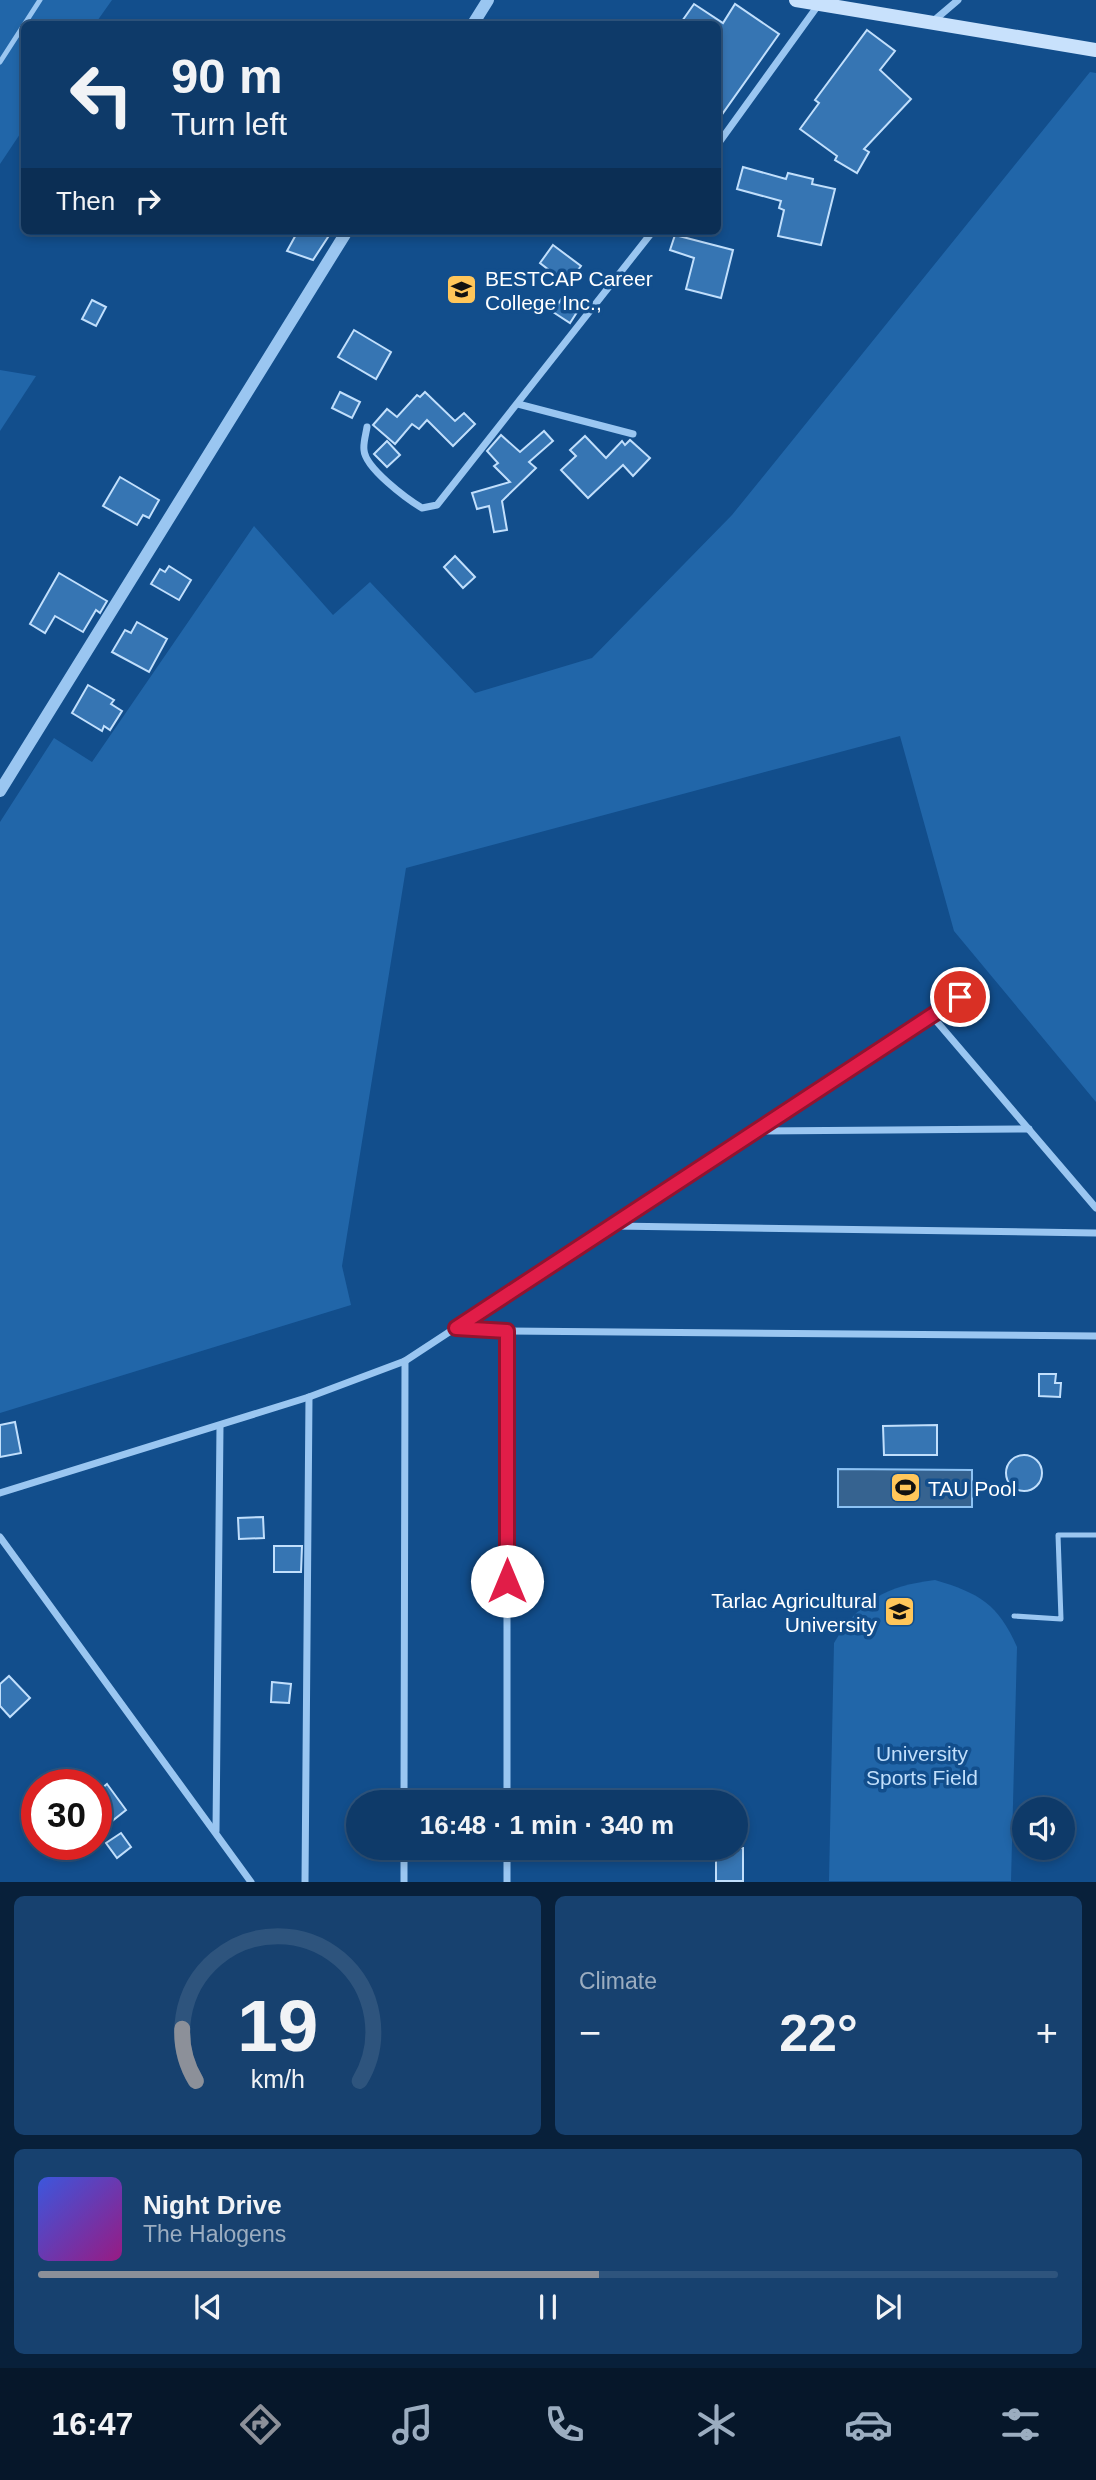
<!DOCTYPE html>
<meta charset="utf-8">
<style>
:root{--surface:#0e3a69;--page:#17416f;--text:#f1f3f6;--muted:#9badc0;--line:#2e547d;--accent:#8c9099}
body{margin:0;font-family:Helvetica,sans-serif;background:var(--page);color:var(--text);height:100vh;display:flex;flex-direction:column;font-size:26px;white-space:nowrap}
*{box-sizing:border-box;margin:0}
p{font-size:23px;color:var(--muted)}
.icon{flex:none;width:38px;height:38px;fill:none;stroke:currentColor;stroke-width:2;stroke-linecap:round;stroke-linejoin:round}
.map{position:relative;height:1882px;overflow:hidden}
.side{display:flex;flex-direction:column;gap:14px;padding:14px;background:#08203a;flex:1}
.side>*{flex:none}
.banner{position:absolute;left:21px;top:21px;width:700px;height:214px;border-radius:10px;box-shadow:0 4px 10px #0003,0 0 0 2px var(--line);background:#0e3a69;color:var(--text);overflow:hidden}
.controls{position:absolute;left:1012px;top:1797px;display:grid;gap:14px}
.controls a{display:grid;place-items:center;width:63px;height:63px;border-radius:50%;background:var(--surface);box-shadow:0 4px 10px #0003,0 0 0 2px var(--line);font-size:35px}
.speed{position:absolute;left:21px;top:1769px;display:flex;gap:14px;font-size:35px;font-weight:700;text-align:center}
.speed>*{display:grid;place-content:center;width:91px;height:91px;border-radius:50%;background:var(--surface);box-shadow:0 4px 10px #0003,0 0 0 2px var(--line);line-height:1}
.speed .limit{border:10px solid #d22;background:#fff;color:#111}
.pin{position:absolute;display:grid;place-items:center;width:60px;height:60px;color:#fff;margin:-30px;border:4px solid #fff;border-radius:50%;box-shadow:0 2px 7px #0007}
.me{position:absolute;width:77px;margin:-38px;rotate:0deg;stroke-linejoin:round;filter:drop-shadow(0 0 5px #0008)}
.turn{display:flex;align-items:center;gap:24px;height:147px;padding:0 35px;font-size:32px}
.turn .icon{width:91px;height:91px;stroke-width:2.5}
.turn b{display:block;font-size:49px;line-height:60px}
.then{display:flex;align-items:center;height:66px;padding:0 35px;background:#0003;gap:14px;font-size:26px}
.big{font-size:52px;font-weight:700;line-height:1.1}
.side .widget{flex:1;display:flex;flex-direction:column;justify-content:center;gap:10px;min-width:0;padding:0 24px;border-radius:10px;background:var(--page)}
.side .dial{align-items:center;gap:0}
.dial svg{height:182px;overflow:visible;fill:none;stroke:var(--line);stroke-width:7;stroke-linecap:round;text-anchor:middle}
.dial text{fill:var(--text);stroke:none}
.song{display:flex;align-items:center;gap:21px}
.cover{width:84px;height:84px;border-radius:10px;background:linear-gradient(135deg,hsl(230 70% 55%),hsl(310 70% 35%))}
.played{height:7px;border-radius:4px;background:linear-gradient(90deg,var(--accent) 55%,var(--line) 55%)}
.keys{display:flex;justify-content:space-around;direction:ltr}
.heat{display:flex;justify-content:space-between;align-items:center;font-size:38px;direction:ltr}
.side .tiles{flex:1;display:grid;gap:14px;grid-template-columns:1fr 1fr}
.widget:last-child{grid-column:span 2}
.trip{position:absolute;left:346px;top:1790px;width:402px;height:70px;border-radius:35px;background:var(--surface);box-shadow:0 4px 10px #0003,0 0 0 2px var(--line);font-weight:700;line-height:70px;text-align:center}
.menu{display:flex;height:112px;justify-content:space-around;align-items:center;background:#06172a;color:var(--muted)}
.menu .icon{width:49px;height:49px}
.menu .selected{color:var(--accent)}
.menu b{font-size:32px;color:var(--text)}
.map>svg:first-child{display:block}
.green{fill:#2166a9}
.water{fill:#366390;stroke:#8cc2f4;stroke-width:2}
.building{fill:#3675b3;stroke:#c1dffc;stroke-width:2}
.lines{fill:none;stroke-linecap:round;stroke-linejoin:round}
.service{stroke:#9ac6f1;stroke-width:5}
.minor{stroke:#9ac6f1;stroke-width:7}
.tertiary{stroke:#9ac6f1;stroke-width:12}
.secondary{stroke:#c8e1fc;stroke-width:14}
.route-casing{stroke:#92132f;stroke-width:18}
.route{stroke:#e11d48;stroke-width:12}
.labels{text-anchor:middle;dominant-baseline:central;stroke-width:7;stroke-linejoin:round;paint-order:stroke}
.poi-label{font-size:21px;fill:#fff;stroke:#124e8c;text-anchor:start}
.park-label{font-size:21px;fill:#c1dffc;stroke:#124e8c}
</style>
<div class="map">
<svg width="1096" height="1882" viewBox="0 0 1096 1882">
<rect width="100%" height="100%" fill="#124e8c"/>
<g class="green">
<path d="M 0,0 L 112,0 L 95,24 L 24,24 L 24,128 L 0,164 Z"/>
<path d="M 1090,72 L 1096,73 L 1096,1102 L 954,931 L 900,736 L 406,868 L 342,1266 L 351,1305 L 0,1413 L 0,822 L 54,738 L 92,762 L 254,526 L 333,615 L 370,582 L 475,693 L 592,658 L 732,515 Z"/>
<path d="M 0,370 L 36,376 L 0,431 Z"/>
<path d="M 935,1580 C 979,1593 998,1604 1017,1647 L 1011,1881 L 829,1881 L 834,1643 C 859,1600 887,1586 935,1580 Z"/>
</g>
<path class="water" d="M 838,1469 L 972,1470 L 972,1507 L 838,1507 Z"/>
<g class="building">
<path d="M 694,4 L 723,23 L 735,4 L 779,34 L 718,120 L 718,24 L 680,24 Z"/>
<path d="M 867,30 L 895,51 L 880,70 L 911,99 L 864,149 L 869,152 L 857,173 L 835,160 L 837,156 L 800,129 L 819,103 L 815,100 Z"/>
<path d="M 743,167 L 786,179 L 788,173 L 813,179 L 812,184 L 835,189 L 821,245 L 778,236 L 784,210 L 779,208 L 781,201 L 737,189 Z"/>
<path d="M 298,231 L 332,231 L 313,260 L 287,251 Z"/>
<path d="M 675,235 L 733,250 L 721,298 L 686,289 L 694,258 L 670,250 Z"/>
<path d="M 553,245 L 581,266 L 567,284 L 540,263 Z"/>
<path d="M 562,298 L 579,309 L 570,323 L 553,312 Z"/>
<path d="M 92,300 L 106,307 L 96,326 L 82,319 Z"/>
<path d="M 354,330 L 391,352 L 376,379 L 338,357 Z"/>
<path d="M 340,392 L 360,402 L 352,418 L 332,408 Z"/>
<path d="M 425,392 L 455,421 L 464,413 L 475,424 L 453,446 L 427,420 L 419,429 L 412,424 L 395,444 L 373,425 L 387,409 L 397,417 L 417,395 L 420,397 Z"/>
<path d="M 544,431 L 553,441 L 529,462 L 536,468 L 502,501 L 507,530 L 494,532 L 489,506 L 477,509 L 472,493 L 510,482 L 494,466 L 498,463 L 487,451 L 501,435 L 520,452 Z"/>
<path d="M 585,436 L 606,458 L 622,441 L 625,445 L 630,440 L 650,458 L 633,476 L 623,465 L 588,498 L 561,470 L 576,456 L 570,450 Z"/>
<path d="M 387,441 L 400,455 L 387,467 L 374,454 Z"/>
<path d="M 120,477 L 159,500 L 149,518 L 143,515 L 137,525 L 103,506 Z"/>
<path d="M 455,556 L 475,577 L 463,588 L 444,567 Z"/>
<path d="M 169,566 L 191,580 L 179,600 L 151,584 L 160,569 L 165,572 Z"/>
<path d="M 59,573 L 107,601 L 100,613 L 96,610 L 83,632 L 55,616 L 45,633 L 30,624 Z"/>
<path d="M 137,622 L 167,639 L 149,672 L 112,652 L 125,630 L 131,633 Z"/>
<path d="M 88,685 L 114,700 L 111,704 L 122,711 L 110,730 L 104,726 L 102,731 L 72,713 Z"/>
<path d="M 1039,1374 L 1056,1374 L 1055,1383 L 1061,1383 L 1060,1397 L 1039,1396 Z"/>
<path d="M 15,1422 L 21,1453 L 0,1457 L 0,1425 Z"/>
<path d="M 937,1425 L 937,1455 L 884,1455 L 883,1426 Z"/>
<circle cx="1024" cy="1473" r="18"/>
<path d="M 263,1517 L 264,1538 L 239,1539 L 238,1518 Z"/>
<path d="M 274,1546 L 302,1546 L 301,1572 L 274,1572 Z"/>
<path d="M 9,1676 L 30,1698 L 10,1717 L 0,1706 L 0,1684 Z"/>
<path d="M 272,1682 L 291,1684 L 289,1703 L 271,1702 Z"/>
<path d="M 107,1784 L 126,1810 L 102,1829 L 96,1821 L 96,1793 Z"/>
<path d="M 121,1833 L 131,1847 L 117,1858 L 106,1843 Z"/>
<rect x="716" y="1848" width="27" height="33"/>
</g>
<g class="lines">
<g class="service">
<path d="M 0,62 L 40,0"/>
<path d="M 1014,1616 L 1061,1619 L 1058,1535 L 1096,1535"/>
</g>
<g class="minor">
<path d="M 931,23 L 958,0"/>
<path d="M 718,144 L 819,4"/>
<path d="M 518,404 L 633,434"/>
<path d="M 367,427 C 366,434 363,443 364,450 C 365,468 407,499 422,508 L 437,505 L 653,231"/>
<path d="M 932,1016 L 1096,1208"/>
<path d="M 757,1131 L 1029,1129"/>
<path d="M 614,1226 L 1096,1233"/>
<path d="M 456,1328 L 507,1331 L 1096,1336"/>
<path d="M 507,1331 L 507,1802"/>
<path d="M 0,1493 L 309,1397 L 405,1361 L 960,997"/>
<path d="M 0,1537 L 251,1882"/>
<path d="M 404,1802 L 405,1361"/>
<path d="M 216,1831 L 220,1426"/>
<path d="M 507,1848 L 507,1882"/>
<path d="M 305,1882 L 309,1397"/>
<path d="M 404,1882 L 404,1848"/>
</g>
<g class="tertiary">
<path d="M 473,24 L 488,0"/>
<path d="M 0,791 L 347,231"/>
</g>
<path class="secondary" d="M 796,0 L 1096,50"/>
</g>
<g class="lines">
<defs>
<path id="route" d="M 507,1581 L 507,1331 L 456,1328 L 960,997"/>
</defs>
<use href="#route" class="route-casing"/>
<use href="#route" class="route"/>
</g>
<defs>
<symbol id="university-square" viewBox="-11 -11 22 22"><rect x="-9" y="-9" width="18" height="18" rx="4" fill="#ffc65a" stroke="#124e8c"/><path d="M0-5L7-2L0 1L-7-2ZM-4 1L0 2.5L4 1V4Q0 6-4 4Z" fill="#111"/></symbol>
<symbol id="stadium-square" viewBox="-11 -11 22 22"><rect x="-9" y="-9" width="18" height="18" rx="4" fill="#ffc65a" stroke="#124e8c"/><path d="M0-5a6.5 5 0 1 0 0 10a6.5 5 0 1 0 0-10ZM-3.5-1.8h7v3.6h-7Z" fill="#111"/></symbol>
</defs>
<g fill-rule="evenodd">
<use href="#university-square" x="444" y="272" width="35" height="35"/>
<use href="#stadium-square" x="888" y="1470" width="35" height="35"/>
<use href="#university-square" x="882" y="1594" width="35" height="35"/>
</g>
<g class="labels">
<g class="poi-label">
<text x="485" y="278">BESTCAP Career<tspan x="485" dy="24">College Inc.,</tspan></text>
<text x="928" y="1488">TAU Pool</text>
<text x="877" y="1600" text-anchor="end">Tarlac Agricultural<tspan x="877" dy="24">University</tspan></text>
</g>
<g class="park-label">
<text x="922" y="1753">University<tspan x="922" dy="24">Sports Field</tspan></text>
</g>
</g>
</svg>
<div class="controls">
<a><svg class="icon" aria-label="sound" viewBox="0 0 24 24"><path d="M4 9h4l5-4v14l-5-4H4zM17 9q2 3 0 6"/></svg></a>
</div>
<div class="speed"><div class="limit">30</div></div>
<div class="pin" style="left:960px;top:997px;background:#d93025"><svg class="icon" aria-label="arrive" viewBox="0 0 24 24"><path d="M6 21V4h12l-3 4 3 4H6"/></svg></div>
<svg class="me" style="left:507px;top:1581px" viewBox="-20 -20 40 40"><circle r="19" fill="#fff"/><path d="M0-13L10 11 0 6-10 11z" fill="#e11d48"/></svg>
<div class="trip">16:48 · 1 min · 340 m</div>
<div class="banner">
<div class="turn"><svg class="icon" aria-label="left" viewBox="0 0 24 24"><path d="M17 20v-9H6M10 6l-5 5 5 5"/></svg><div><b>90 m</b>Turn left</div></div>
<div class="then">Then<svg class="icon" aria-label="right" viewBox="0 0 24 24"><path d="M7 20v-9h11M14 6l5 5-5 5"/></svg></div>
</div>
</div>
<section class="side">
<div class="tiles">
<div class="widget dial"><svg viewBox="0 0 100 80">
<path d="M14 69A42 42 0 1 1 86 69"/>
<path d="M14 69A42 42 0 0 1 8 46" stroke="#8c9099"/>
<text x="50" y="56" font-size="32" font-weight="700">19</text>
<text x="50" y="72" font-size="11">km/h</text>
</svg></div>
<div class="widget"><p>Climate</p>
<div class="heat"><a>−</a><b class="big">22°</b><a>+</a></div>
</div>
<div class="widget">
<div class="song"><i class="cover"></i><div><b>Night Drive</b><p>The Halogens</p></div></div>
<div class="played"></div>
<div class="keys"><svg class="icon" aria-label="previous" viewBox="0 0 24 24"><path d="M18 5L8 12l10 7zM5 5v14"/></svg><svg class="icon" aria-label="pause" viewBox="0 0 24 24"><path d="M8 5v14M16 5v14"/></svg><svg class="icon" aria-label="next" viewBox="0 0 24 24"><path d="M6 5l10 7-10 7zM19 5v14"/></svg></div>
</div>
</div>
</section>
<nav class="menu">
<b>16:47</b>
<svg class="icon selected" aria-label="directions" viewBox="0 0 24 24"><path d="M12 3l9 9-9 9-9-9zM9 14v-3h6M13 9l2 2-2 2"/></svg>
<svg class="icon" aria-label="music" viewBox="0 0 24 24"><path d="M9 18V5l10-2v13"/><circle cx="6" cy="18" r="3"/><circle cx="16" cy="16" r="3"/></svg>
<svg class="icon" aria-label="phone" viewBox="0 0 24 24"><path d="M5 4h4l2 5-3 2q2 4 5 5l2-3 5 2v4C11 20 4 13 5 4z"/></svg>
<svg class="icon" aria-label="climate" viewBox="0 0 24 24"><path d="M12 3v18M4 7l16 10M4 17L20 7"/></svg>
<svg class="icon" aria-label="car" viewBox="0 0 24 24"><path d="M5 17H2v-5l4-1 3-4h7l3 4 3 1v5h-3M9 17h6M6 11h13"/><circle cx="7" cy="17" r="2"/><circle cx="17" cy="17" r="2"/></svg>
<svg class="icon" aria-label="filters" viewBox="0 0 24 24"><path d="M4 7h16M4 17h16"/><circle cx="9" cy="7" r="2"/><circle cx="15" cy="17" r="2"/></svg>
</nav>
